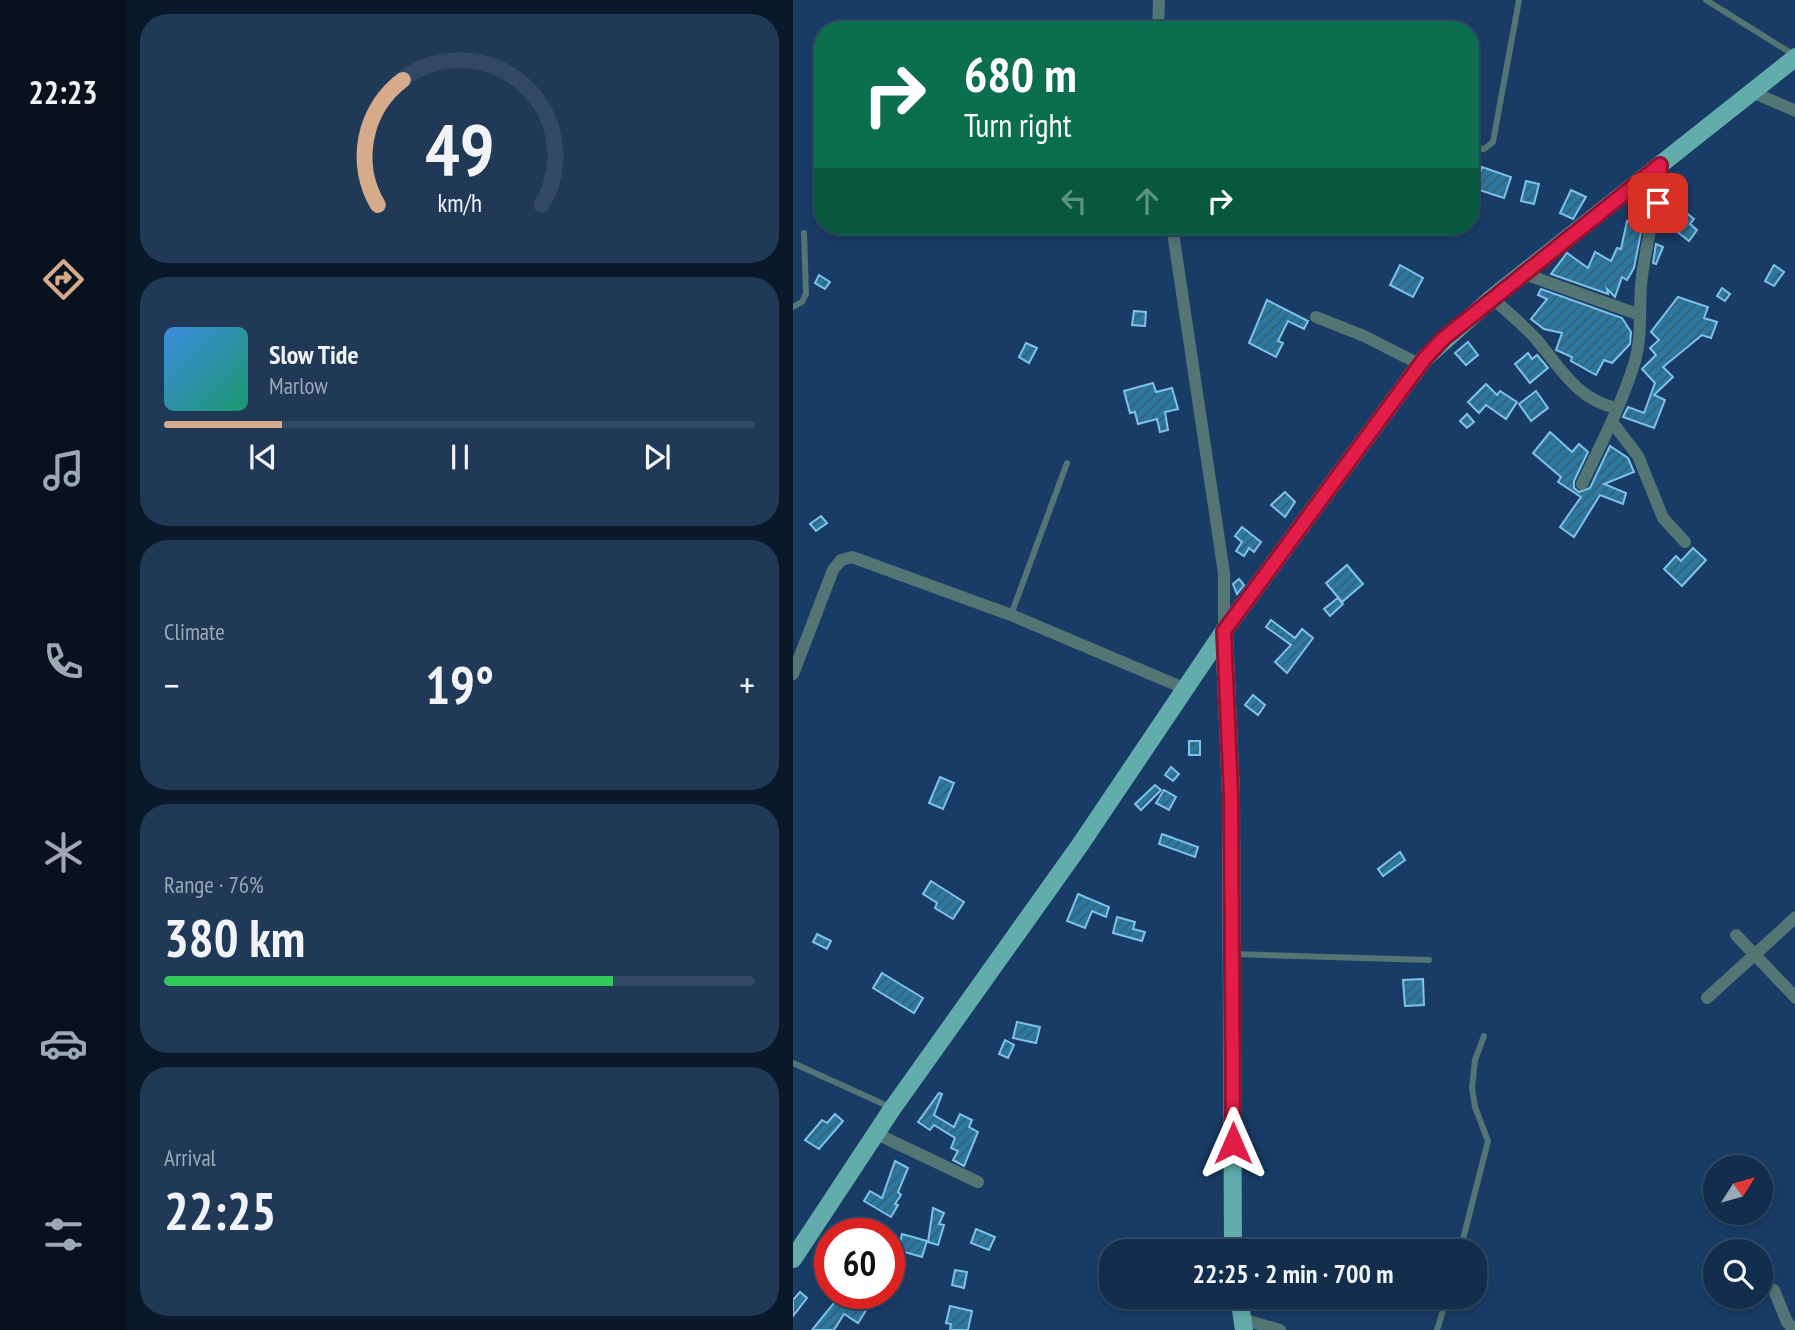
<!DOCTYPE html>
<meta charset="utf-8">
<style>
:root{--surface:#132d4d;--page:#203957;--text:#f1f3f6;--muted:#9da8b6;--line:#324965;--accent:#d6ab8b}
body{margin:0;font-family:"PT Sans Narrow",sans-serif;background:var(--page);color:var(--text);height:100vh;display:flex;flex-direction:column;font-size:26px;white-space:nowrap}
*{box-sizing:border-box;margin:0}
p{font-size:23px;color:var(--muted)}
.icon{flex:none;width:38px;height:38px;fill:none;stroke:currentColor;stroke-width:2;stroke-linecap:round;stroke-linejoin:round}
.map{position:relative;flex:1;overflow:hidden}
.drawer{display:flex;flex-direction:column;gap:14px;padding:14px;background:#0a192a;width:667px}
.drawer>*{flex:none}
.banner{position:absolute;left:21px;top:21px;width:665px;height:214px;border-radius:28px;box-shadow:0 4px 10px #0003,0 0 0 2px var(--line);background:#0b6e4f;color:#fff;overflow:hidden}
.needle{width:46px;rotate:53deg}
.fabs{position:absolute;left:910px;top:1155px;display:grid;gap:14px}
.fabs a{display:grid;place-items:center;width:70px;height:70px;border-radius:50%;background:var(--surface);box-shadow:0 4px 10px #0003,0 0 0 2px var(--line);font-size:35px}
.speed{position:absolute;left:21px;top:1218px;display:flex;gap:14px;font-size:35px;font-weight:700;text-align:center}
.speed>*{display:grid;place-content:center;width:91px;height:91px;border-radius:50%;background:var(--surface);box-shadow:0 4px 10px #0003,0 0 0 2px var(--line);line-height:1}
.speed .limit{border:10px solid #d22;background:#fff;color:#111}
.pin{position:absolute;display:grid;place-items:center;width:60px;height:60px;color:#fff;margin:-30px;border-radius:14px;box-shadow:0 4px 10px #0006}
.me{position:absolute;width:77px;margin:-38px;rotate:0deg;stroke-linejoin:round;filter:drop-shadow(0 0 5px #0008)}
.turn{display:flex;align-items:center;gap:24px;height:147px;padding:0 35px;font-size:32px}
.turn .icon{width:91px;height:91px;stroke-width:2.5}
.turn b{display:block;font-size:49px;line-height:60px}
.lanes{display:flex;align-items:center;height:66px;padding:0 35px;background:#0003;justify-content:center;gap:35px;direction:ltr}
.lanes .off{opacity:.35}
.big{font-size:52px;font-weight:800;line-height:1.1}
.drawer .tile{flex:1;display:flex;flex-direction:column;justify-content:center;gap:10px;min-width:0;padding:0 24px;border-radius:28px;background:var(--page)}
.drawer .dial{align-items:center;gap:0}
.dial svg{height:182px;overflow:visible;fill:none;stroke:var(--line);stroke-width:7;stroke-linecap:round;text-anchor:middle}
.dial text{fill:var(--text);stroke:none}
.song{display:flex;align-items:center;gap:21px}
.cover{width:84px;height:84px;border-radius:10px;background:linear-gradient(135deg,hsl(210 70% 55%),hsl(160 70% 35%))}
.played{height:7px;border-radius:4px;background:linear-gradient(90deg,var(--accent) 20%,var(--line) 20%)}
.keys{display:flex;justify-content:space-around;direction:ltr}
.heat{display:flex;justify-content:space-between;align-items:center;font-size:38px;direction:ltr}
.charge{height:10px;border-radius:5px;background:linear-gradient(90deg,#34c759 76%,var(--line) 0)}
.trip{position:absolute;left:306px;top:1239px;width:388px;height:70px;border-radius:28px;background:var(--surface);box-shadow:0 4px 10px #0003,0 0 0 2px var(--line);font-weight:800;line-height:70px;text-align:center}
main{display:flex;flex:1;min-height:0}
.tabs{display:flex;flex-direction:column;width:126px;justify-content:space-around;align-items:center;background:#08121f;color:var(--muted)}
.tabs .icon{width:49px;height:49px}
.tabs .selected{color:var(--accent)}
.tabs b{font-size:32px;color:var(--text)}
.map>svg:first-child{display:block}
.building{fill:url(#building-hatch);stroke:#80c1e7;stroke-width:2}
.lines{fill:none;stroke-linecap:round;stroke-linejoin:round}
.lane{stroke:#537574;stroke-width:6}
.street{stroke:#537574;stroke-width:12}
.primary{stroke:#63acac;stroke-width:18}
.route-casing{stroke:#92132f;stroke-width:18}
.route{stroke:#e11d48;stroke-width:12}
</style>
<main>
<nav class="tabs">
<b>22:23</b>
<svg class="icon selected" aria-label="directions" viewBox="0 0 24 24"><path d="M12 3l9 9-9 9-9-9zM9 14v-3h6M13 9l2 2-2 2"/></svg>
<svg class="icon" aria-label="music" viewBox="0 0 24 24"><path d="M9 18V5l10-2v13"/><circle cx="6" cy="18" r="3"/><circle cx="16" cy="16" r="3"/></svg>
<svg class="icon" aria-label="phone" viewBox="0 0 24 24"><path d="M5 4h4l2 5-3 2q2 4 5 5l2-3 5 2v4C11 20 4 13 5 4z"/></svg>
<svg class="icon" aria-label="climate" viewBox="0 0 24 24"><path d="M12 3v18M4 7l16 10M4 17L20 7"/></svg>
<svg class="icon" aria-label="car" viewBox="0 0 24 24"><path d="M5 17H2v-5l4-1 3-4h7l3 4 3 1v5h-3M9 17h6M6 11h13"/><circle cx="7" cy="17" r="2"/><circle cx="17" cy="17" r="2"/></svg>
<svg class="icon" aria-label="filters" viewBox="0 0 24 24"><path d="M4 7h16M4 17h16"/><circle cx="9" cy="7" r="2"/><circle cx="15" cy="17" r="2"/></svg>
</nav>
<section class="drawer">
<div class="tile dial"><svg viewBox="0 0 100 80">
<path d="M14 69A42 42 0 1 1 86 69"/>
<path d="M14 69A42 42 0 0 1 25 14" stroke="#d6ab8b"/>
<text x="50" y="56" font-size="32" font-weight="700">49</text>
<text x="50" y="72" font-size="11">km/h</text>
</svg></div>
<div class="tile">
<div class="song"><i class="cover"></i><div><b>Slow Tide</b><p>Marlow</p></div></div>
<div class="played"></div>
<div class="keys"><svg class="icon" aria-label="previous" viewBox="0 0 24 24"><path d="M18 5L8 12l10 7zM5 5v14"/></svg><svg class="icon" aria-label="pause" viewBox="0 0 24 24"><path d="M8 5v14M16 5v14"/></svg><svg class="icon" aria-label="next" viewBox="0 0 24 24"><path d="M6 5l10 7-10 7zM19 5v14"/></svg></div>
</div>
<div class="tile"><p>Climate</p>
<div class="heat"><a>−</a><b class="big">19°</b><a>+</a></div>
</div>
<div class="tile"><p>Range · 76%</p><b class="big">380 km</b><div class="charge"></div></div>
<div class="tile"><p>Arrival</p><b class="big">22:25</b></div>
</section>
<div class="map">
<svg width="1003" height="1330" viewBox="0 0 1003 1330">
<defs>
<pattern id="building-hatch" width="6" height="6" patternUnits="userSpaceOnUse" patternTransform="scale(1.75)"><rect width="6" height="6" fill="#2b78a0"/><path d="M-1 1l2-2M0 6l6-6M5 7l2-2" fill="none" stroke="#386076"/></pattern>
</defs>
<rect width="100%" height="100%" fill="#193c67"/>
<g class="building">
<path d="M 689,167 L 718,177 L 711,198 L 677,187 L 677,170 L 687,173 Z"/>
<path d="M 733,181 L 746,184 L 741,204 L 728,201 Z"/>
<path d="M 778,190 L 793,197 L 780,219 L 767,213 Z"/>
<path d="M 890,210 L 901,219 L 897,224 L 904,230 L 896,241 L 877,226 Z"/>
<path d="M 834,221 L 849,227 L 841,268 L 834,280 L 829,277 L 822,297 L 814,289 L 815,294 L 758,274 L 774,253 L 795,268 L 802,252 L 818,261 L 824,248 L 828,249 Z"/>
<path d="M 863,244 L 870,247 L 863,264 L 860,263 Z"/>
<path d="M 607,265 L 630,278 L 620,297 L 597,285 Z"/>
<path d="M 981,265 L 991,272 L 981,286 L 972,281 Z"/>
<path d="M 26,275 L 37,282 L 32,289 L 22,283 Z"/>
<path d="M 929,288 L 937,294 L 932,301 L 924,296 Z"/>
<path d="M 748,289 L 829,318 L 838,332 L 837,344 L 819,363 L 811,360 L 803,375 L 778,361 L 779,357 L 763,350 L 769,333 L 751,329 L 738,319 L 754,299 L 745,295 Z"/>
<path d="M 885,297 L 915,307 L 911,318 L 924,322 L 918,338 L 909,335 L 870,367 L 880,377 L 861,395 L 872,400 L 861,428 L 830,417 L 835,407 L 851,413 L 862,383 L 849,369 L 863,355 L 857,348 L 866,340 L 858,332 Z"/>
<path d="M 474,300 L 515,321 L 511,329 L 495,321 L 485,341 L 490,343 L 483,357 L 456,343 Z"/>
<path d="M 341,311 L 353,312 L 352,326 L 339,325 Z"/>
<path d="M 675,342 L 685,355 L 673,365 L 662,353 Z"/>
<path d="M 233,343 L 244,348 L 236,363 L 226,357 Z"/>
<path d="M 735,353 L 739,359 L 744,355 L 755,368 L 737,383 L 722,364 Z"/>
<path d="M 360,383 L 363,392 L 379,388 L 385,409 L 372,412 L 375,430 L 367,432 L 364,419 L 345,424 L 342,412 L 337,413 L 331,391 Z"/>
<path d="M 693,384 L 704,395 L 707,391 L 724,402 L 713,419 L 693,405 L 686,413 L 675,402 Z"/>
<path d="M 743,391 L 755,408 L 738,421 L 726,404 Z"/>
<path d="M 674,414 L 681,422 L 674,428 L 667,421 Z"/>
<path d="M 757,432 L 779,452 L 786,444 L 795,452 L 781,481 L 781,488 L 786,492 L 797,488 L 817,446 L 835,458 L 841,472 L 811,484 L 833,493 L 830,504 L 807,495 L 781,537 L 767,527 L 788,497 L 765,482 L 768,477 L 740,453 Z"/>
<path d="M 492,492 L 502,502 L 492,517 L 478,505 Z"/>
<path d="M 28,516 L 34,523 L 23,531 L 17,524 Z"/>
<path d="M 449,527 L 468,542 L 461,552 L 456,548 L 451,556 L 443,551 L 449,542 L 442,536 Z"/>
<path d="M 900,548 L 913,560 L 889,586 L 871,569 L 883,556 L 888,561 Z"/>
<path d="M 554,565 L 570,584 L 549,602 L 533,583 Z"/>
<path d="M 446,579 L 451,585 L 444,594 L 440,584 Z"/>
<path d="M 545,598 L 550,604 L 537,616 L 531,609 Z"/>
<path d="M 478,620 L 502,638 L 509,629 L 520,638 L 494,673 L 482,662 L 498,645 L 473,627 Z"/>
<path d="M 460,695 L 472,705 L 465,715 L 452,705 Z"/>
<rect x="396" y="741" width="11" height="14"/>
<path d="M 378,767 L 386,774 L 380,781 L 372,775 Z"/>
<path d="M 147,777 L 161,783 L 150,809 L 136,803 Z"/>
<path d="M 362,785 L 368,790 L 348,810 L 342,804 Z"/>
<path d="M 371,790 L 383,797 L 376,810 L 363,803 Z"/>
<path d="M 369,834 L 405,847 L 402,857 L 366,844 Z"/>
<path d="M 607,852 L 612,860 L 590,876 L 585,869 Z"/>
<path d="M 138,881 L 171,902 L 160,919 L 142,908 L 144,903 L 130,894 Z"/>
<path d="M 285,894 L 316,907 L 313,917 L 299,911 L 292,928 L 274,921 Z"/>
<path d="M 324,917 L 342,922 L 340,929 L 352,932 L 349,941 L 320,933 Z"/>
<path d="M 24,934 L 38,941 L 34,949 L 20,942 Z"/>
<path d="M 89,973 L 130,998 L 121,1013 L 80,988 Z"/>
<path d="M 630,979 L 631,1005 L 612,1006 L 610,980 Z"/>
<path d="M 224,1022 L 247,1027 L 243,1043 L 220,1038 Z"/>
<path d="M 212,1040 L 221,1045 L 215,1058 L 206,1054 Z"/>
<path d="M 146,1093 L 149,1094 L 141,1115 L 161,1127 L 167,1114 L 179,1120 L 176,1127 L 185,1132 L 171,1166 L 160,1160 L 165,1151 L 158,1148 L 162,1138 L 141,1125 L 137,1130 L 125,1122 Z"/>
<path d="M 42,1114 L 50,1121 L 26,1149 L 12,1140 L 29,1120 L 34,1123 Z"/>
<path d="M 102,1161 L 115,1168 L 105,1192 L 108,1195 L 102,1204 L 105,1205 L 98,1217 L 71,1201 L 77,1191 L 89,1198 Z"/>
<path d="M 140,1208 L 151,1213 L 146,1224 L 151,1225 L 145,1245 L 135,1242 Z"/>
<path d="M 183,1229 L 202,1237 L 196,1250 L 178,1243 Z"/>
<path d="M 109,1234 L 134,1241 L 129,1257 L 105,1250 Z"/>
<path d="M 162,1270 L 174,1272 L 171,1288 L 159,1285 Z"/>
<path d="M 7,1292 L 14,1298 L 0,1316 L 0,1300 Z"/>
<path d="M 49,1293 L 60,1293 L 77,1304 L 65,1323 L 51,1314 L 41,1330 L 19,1330 Z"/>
<path d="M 157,1306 L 179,1311 L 175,1330 L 157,1330 L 158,1324 L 153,1323 Z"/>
</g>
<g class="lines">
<g class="lane">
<path d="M 913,0 L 1001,55"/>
<path d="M 677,148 L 691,149 L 700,142 L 726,0"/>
<path d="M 0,307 L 9,302 L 13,294 L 11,233"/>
<path d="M 218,615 L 274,463"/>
<path d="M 440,954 L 636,960"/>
<path d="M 0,1063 L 97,1107"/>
<path d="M 667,1251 L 695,1141 L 682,1107 L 679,1088 L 682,1060 L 691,1036"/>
<path d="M 644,1330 L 654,1297"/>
</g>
<g class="street">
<path d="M 365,30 L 366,0"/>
<path d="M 959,92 L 1003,111"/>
<path d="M 379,226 L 431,573 L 431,630"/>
<path d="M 731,274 L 847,315"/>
<path d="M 699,298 C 714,311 729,324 743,339 C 767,367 783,399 823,408"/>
<path d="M 523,317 L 571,336 L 628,365"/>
<path d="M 819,422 L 845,456 L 870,518 L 892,542"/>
<path d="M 789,484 C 808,444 829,404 842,361 C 850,333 845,304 849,276 C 854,238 865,204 867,165"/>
<path d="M 0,674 L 40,570 L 48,560 L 59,557 L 218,615 L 393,689"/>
<path d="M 943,935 L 1003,998"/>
<path d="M 914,998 L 1003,917"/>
<path d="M 84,1134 L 185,1182"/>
<path d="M 981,1290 L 994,1322 L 1001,1330"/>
<path d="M 449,1319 L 487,1330"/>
</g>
<g class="primary">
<path d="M 431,631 L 438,795 L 440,1251"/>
<path d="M 0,1259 L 99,1109 L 287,845 L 431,631 L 632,358 L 699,298 L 1003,57"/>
<path d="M 446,1297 L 451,1330"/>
</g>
</g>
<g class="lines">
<defs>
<path id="route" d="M 440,1143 L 438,795 L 431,631 L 632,358 L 651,338 L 867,165 L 865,203"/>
</defs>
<use href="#route" class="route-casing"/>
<use href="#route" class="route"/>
</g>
</svg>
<div class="fabs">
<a><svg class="needle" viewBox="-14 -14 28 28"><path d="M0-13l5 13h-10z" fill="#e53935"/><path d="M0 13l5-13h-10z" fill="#9da8b6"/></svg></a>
<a><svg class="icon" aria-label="search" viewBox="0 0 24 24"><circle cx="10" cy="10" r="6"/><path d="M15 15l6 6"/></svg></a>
</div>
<div class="speed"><div class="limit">60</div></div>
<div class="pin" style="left:865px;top:203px;background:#d93025"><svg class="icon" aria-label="arrive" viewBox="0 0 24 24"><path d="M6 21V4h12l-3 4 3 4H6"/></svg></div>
<svg class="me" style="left:440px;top:1143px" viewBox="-20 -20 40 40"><path d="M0-17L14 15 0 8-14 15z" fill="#e11d48" stroke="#fff" stroke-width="4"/></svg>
<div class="trip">22:25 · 2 min · 700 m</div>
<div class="banner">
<div class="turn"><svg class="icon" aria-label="right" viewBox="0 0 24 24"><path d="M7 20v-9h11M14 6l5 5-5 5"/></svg><div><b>680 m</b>Turn right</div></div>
<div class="lanes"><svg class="icon off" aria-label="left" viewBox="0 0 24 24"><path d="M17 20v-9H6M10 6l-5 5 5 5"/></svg><svg class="icon off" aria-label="ahead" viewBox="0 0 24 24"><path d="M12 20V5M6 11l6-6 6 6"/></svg><svg class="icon" aria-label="right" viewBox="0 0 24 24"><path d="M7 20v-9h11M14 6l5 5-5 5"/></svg></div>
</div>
</div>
</main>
